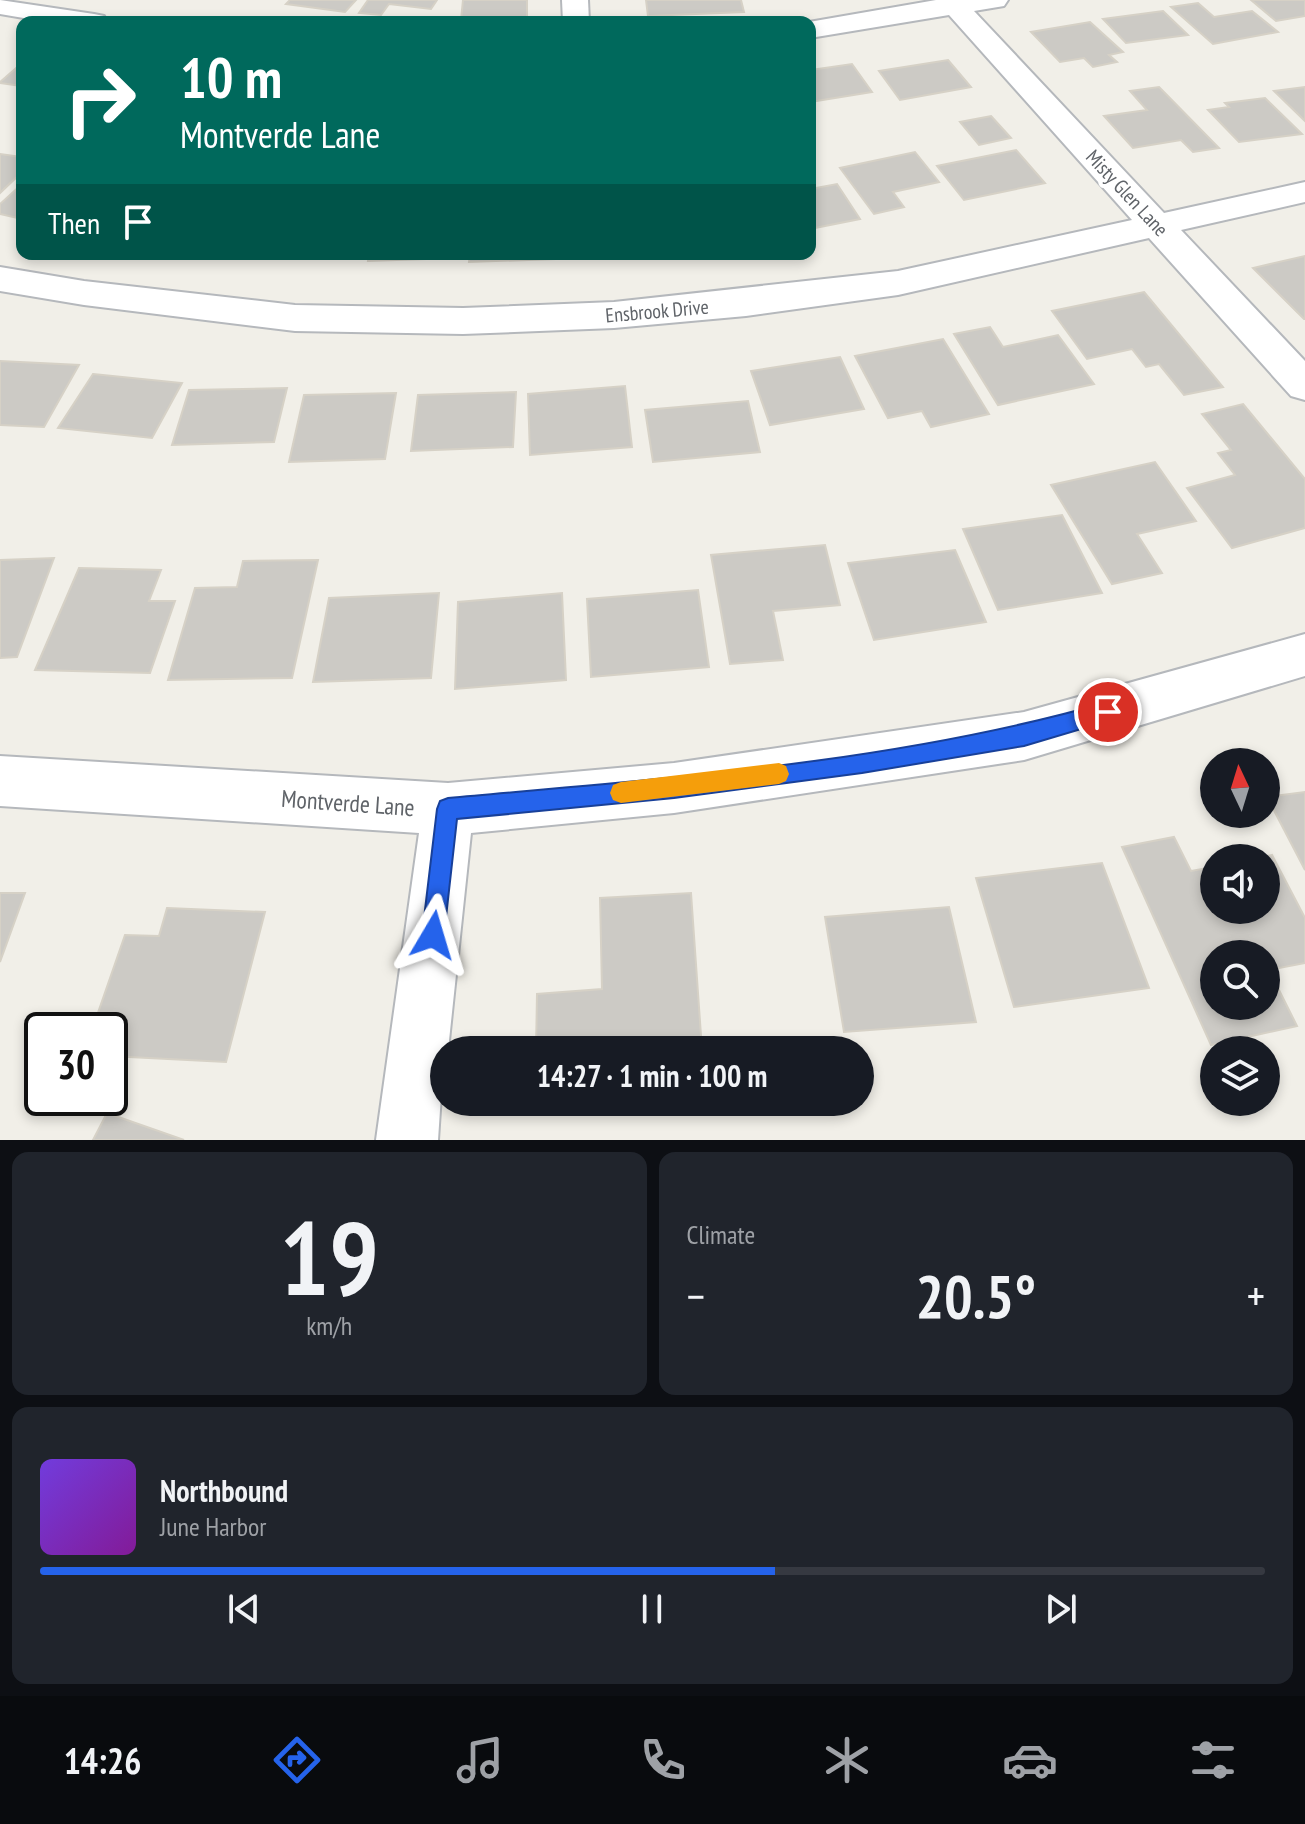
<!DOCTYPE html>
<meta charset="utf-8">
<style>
:root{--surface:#171b24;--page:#20242c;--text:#f1f3f6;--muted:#9ea1a6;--line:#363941;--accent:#2563eb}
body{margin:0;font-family:"PT Sans Narrow",sans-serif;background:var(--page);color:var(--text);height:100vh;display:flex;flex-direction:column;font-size:30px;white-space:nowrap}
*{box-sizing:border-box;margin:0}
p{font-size:26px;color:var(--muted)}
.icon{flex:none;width:44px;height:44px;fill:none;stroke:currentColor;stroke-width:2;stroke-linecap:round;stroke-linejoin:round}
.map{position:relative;height:1140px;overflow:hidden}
.details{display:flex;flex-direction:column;gap:12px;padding:12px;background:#0d0f14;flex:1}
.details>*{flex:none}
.hud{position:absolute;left:16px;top:16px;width:800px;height:244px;border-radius:16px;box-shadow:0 4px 12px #0003;background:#00695c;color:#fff;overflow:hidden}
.needle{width:52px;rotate:356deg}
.fabs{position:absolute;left:1200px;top:748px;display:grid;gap:16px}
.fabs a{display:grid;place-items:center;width:80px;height:80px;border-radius:50%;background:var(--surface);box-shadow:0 4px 12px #0003;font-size:40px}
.speed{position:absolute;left:24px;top:1012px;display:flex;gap:16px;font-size:40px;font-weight:700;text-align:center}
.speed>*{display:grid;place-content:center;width:104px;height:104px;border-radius:50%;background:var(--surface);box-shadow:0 4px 12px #0003;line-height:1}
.speed .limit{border:4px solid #111;border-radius:12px;background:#fff;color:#111}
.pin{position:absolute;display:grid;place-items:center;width:68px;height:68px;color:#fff;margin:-34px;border:4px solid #fff;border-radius:50%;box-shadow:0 2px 8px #0007}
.me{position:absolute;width:88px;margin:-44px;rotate:7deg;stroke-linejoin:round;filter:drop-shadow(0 0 6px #0008)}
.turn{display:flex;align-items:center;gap:28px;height:168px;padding:0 32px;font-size:36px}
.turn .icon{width:104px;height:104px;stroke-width:2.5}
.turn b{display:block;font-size:56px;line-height:68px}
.then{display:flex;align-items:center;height:76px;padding:0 32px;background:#0003;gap:16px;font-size:30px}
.big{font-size:60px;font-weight:700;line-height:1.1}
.details .widget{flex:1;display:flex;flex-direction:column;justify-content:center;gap:12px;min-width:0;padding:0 28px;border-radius:16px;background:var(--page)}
.details .dial{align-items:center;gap:0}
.dial b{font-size:104px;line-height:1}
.song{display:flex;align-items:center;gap:24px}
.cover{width:96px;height:96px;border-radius:12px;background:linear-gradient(135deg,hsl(260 70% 55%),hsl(290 70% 35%))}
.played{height:8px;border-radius:4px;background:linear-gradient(90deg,var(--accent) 60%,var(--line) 60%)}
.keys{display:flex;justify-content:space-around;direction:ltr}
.heat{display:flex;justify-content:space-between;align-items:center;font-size:44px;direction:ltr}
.details .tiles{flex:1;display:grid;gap:12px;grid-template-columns:1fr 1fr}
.widget:last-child{grid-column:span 2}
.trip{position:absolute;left:430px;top:1036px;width:444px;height:80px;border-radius:40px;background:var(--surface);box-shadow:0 4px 12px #0003;font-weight:700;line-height:80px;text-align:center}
.tab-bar{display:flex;height:128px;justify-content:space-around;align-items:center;background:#090b0e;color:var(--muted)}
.tab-bar .icon{width:56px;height:56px}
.tab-bar .active{color:var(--accent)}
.tab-bar b{font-size:36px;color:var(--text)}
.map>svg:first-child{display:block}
.building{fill:#cccac5;stroke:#d6d1c6;stroke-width:2;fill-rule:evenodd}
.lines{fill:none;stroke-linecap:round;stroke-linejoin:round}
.minor-casing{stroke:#b5b8bc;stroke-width:4}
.minor{fill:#fff;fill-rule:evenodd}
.route{fill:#2563eb;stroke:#184099;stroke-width:2}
.slow{fill:#f59e0b}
.labels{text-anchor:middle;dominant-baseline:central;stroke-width:8;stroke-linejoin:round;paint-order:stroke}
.far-street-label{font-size:20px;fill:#5f6368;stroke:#fff}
.street-label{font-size:24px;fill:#5f6368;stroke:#fff}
</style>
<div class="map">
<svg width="1305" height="1140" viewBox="0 0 1305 1140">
<rect width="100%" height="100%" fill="#f1efe8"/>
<g class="building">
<path d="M 290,0 L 356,0 L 345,12 L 286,4 Z"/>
<path d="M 368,0 L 437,0 L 431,9 L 389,4 L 381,15 L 359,13 Z"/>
<path d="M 463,0 L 527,0 L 527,18 L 461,20 Z"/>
<path d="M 646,0 L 741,0 L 744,12 L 648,16 Z"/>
<path d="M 1251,0 L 1305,0 L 1305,16 L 1276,21 Z"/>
<path d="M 1198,3 L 1214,17 L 1252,11 L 1278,32 L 1213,44 L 1171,7 Z"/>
<path d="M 1163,11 L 1188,35 L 1126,43 L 1103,19 Z"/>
<path d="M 1090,22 L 1123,52 L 1109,55 L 1117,62 L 1093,67 L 1084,58 L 1060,62 L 1031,32 Z"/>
<path d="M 948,60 L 971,87 L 900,100 L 879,71 Z"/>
<path d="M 22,63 L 22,86 L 0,83 L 0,82 Z"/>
<path d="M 852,64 L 872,92 L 810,102 L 810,70 Z"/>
<path d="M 1159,87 L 1219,148 L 1193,152 L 1181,140 L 1133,148 L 1104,116 L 1147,110 L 1130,91 Z"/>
<path d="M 1305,87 L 1305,121 L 1274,91 Z"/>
<path d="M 1265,98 L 1302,134 L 1239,142 L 1208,110 L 1229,107 L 1225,103 Z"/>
<path d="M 991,116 L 1011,138 L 979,145 L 960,122 Z"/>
<path d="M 1016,150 L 1045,183 L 964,200 L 937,166 Z"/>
<path d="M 915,152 L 939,182 L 893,192 L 904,207 L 874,214 L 840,168 Z"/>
<path d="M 0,154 L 22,157 L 22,172 L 0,193 Z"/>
<path d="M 22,184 L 22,219 L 0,214 L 0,204 Z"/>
<path d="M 837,184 L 860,219 L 810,229 L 810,189 Z"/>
<path d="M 264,254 L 351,254 L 263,257 Z"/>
<path d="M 369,254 L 455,254 L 455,258 L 368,261 Z"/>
<path d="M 470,254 L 555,254 L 555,259 L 469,262 Z"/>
<path d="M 1305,256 L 1305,319 L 1304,319 L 1253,268 Z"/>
<path d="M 1144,292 L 1223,387 L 1184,395 L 1159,364 L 1146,367 L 1132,349 L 1087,359 L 1052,311 Z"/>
<path d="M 990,327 L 1003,347 L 1058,335 L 1094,384 L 998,405 L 954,334 Z"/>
<path d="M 943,339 L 989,414 L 931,427 L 922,411 L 888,418 L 855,356 Z"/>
<path d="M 840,357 L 864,409 L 770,425 L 751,371 Z"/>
<path d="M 0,361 L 79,365 L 44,427 L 0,425 Z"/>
<path d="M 93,374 L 182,383 L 152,438 L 58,428 Z"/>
<path d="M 625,386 L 632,447 L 530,455 L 528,394 Z"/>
<path d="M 287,388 L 274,442 L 172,445 L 189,390 Z"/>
<path d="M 516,392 L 513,447 L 411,451 L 418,395 Z"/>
<path d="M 396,393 L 385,459 L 289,462 L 304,395 Z"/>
<path d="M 748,401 L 760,452 L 653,462 L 645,410 Z"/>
<path d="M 1243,404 L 1305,479 L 1305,528 L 1232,548 L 1187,488 L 1235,475 L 1218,453 L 1231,450 L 1202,414 Z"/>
<path d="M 1155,462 L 1196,521 L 1137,534 L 1162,573 L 1112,584 L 1051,485 Z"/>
<path d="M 1062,515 L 1102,593 L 998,610 L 963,529 Z"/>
<path d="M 825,545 L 840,605 L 773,611 L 783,660 L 730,664 L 711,555 Z"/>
<path d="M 955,550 L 986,622 L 874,640 L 848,563 Z"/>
<path d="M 54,558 L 17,657 L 0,658 L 0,560 Z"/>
<path d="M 318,560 L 292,678 L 168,680 L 195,588 L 237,587 L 243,561 Z"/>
<path d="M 79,568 L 161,570 L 149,601 L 175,601 L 150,673 L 35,670 Z"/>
<path d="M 698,590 L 709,667 L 591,677 L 587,599 Z"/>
<path d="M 439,593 L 431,678 L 313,682 L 329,598 Z"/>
<path d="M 562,593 L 566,680 L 455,689 L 458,602 Z"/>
<path d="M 1305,792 L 1305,870 L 1267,797 Z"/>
<path d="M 1174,837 L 1191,871 L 1214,867 L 1214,910 L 1266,910 L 1266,858 L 1257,858 L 1272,855 L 1305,918 L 1305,963 L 1269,970 L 1297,1026 L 1211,1045 L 1122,847 ZM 1214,954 L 1266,954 L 1266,1006 L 1214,1006 Z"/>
<path d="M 1102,863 L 1149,988 L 1014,1007 L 976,878 Z"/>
<path d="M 0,893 L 25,893 L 0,962 Z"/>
<path d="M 691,893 L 702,1050 L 536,1050 L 537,994 L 602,989 L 600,898 Z"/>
<path d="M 949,907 L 976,1022 L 844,1032 L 825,917 Z"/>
<path d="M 167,908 L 265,912 L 226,1062 L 110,1056 L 110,1030 L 92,1030 L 125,935 L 159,936 Z"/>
<path d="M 107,1113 L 184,1140 L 93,1140 Z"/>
</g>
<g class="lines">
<defs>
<g id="minor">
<path d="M 0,0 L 94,14 L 104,16 L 107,22 L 47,22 L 0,14 Z"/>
<path d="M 562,0 L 588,0 L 589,22 L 563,22 Z"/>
<path d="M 936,0 L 1008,0 L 1004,6 L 974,11 L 1164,213 L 1305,182 L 1305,202 L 1181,230 L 1305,361 L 1305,400 L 1291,396 L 1149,238 L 898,295 L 746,316 L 614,328 L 463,334 L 295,331 L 84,305 L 0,291 L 0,267 L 84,281 L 295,305 L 463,308 L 614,302 L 898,271 L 1132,220 L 949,15 L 810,38 L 809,22 Z"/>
<path d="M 1305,634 L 1305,676 L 1024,760 L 674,813 L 471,833 L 448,1050 L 444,1050 L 438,1140 L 376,1140 L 419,833 L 0,806 L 0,756 L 448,783 L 674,763 L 1024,712 Z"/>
</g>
</defs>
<use href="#minor" class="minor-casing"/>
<use href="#minor" class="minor"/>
</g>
<path class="route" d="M 1108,702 L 1115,705 L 1118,712 L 1115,719 L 1024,746 L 862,773 L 674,798 L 457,819 L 444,935 L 441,943 L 433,947 L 425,943 L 422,935 L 437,809 L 440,801 L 448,798 C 668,778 895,763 1108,702 Z"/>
<path class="slow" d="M 779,763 L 786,766 L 789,774 L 786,781 L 779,784 L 621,803 L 613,800 L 610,793 L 613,785 L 621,782 Z"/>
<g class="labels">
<g class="far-street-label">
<text transform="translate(1127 193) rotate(47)">Misty Glen Lane</text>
<text transform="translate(657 311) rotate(-5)">Ensbrook Drive</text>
</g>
<g class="street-label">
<text transform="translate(348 803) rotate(4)">Montverde Lane</text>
</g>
</g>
</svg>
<div class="fabs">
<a><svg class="needle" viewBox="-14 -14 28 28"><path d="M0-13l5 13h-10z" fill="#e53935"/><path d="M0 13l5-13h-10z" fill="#9ea1a6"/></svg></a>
<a><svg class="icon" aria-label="sound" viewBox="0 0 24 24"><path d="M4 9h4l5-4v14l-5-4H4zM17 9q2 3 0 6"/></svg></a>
<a><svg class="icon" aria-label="search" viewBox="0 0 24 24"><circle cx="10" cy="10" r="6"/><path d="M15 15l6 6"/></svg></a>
<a><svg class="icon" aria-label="layers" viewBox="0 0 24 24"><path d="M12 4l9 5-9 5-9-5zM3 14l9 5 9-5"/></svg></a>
</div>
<div class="speed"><div class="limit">30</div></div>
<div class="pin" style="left:1108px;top:712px;background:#d93025"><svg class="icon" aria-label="arrive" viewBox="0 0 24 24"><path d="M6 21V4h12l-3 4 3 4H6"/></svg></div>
<svg class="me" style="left:433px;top:935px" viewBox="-20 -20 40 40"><path d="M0-17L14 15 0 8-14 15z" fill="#2563eb" stroke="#fff" stroke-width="4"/></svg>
<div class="trip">14:27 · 1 min · 100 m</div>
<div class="hud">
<div class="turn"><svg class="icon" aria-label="right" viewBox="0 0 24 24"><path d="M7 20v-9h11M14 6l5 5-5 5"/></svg><div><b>10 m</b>Montverde Lane</div></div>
<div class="then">Then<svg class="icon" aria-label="arrive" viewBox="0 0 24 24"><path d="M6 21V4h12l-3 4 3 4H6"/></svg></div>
</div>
</div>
<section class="details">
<div class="tiles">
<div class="widget dial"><b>19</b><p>km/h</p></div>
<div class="widget"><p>Climate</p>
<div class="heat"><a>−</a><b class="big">20.5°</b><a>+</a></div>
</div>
<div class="widget">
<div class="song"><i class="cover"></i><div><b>Northbound</b><p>June Harbor</p></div></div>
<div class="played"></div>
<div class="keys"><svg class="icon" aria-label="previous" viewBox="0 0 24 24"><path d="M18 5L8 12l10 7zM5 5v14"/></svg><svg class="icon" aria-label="pause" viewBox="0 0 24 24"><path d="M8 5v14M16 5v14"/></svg><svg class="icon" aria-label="next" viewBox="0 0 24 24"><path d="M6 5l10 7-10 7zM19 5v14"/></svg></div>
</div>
</div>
</section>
<nav class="tab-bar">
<b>14:26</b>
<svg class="icon active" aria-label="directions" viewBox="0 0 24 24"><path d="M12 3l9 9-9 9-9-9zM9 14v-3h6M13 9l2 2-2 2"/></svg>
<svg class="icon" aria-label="music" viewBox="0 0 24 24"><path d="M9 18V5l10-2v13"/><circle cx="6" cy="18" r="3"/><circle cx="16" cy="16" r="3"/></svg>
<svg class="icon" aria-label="phone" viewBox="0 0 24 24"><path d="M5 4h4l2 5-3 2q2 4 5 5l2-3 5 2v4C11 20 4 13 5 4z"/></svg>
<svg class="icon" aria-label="climate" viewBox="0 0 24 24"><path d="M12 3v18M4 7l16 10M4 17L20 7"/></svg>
<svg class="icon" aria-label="car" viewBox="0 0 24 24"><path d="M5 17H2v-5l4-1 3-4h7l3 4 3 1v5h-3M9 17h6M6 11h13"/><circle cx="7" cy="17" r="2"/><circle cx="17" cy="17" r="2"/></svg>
<svg class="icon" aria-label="filters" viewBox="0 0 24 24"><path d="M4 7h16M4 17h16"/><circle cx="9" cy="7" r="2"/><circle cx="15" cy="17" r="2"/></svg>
</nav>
